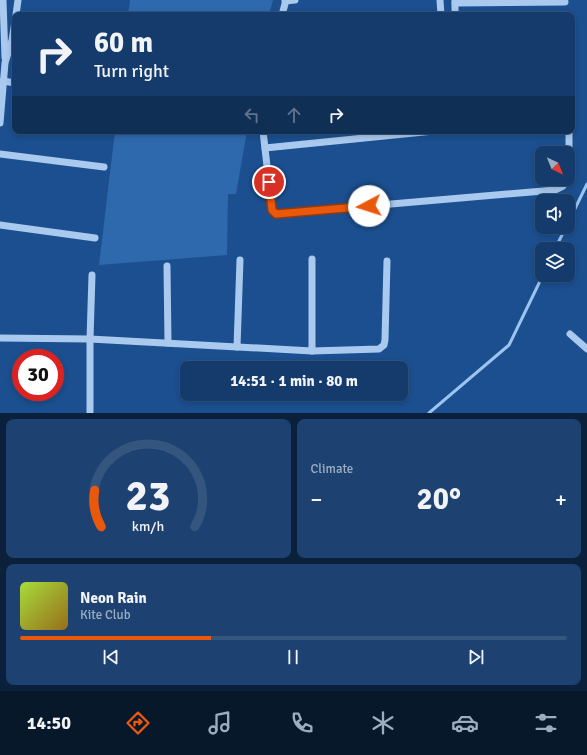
<!DOCTYPE html>
<meta charset="utf-8">
<style>
:root{--surface:#143b6b;--page:#1d4271;--text:#f1f3f6;--muted:#9dadc1;--line:#33557e;--accent:#ea580c}
body{margin:0;font-family:Signika,sans-serif;background:var(--page);color:var(--text);height:100vh;display:flex;flex-direction:column;font-size:15px;white-space:nowrap}
*{box-sizing:border-box;margin:0}
p{font-size:13px;color:var(--muted)}
.icon{flex:none;width:22px;height:22px;fill:none;stroke:currentColor;stroke-width:2;stroke-linecap:round;stroke-linejoin:round}
.map{position:relative;height:413px;overflow:hidden}
.panel{display:flex;flex-direction:column;gap:6px;padding:6px;background:#0b203b;flex:1}
.panel>*{flex:none}
.hud{position:absolute;left:12px;top:12px;width:563px;height:122px;border-radius:8px;box-shadow:0 2px 6px #0003,0 0 0 1px var(--line);background:#143b6b;color:var(--text);overflow:hidden}
.needle{width:26px;rotate:137deg}
.controls{position:absolute;left:535px;top:146px;display:grid;gap:8px}
.controls a{display:grid;place-items:center;width:40px;height:40px;border-radius:8px;background:var(--surface);box-shadow:0 2px 6px #0003,0 0 0 1px var(--line);font-size:20px}
.speed{position:absolute;left:12px;top:349px;display:flex;gap:8px;font-size:20px;font-weight:700;text-align:center}
.speed>*{display:grid;place-content:center;width:52px;height:52px;border-radius:50%;background:var(--surface);box-shadow:0 2px 6px #0003,0 0 0 1px var(--line);line-height:1}
.speed .limit{border:6px solid #d22;background:#fff;color:#111}
.pin{position:absolute;display:grid;place-items:center;width:34px;height:34px;color:#fff;margin:-17px;border:2px solid #fff;border-radius:50%;box-shadow:0 1px 4px #0007}
.me{position:absolute;width:44px;margin:-22px;rotate:265deg;stroke-linejoin:round;filter:drop-shadow(0 0 3px #0008)}
.turn{display:flex;align-items:center;gap:14px;height:84px;padding:0 16px;font-size:18px}
.turn .icon{width:52px;height:52px;stroke-width:2.5}
.turn b{display:block;font-size:28px;line-height:34px}
.lanes{display:flex;align-items:center;height:38px;padding:0 16px;background:#0003;justify-content:center;gap:20px;direction:ltr}
.lanes .off{opacity:.35}
.big{font-size:30px;font-weight:800;line-height:1.1}
.panel .card{flex:1;display:flex;flex-direction:column;justify-content:center;gap:6px;min-width:0;padding:0 14px;border-radius:8px;background:var(--page)}
.panel .dial{align-items:center;gap:0}
.dial svg{height:104px;overflow:visible;fill:none;stroke:var(--line);stroke-width:7;stroke-linecap:round;text-anchor:middle}
.dial text{fill:var(--text);stroke:none}
.song{display:flex;align-items:center;gap:12px}
.cover{width:48px;height:48px;border-radius:6px;background:linear-gradient(135deg,hsl(80 70% 55%),hsl(40 70% 35%))}
.played{height:4px;border-radius:2px;background:linear-gradient(90deg,var(--accent) 35%,var(--line) 35%)}
.keys{display:flex;justify-content:space-around;direction:ltr}
.heat{display:flex;justify-content:space-between;align-items:center;font-size:22px;direction:ltr}
.panel .tiles{flex:1;display:grid;gap:6px;grid-template-columns:1fr 1fr}
.card:last-child{grid-column:span 2}
.trip{position:absolute;left:180px;top:361px;width:228px;height:40px;border-radius:8px;background:var(--surface);box-shadow:0 2px 6px #0003,0 0 0 1px var(--line);font-weight:800;line-height:40px;text-align:center}
.dock{display:flex;height:64px;justify-content:space-around;align-items:center;background:#08182b;color:var(--muted)}
.dock .icon{width:28px;height:28px}
.dock .selected{color:var(--accent)}
.dock b{font-size:18px;color:var(--text)}
.map>svg:first-child{display:block}
.green{fill:#2e69ad}
.lines{fill:none;stroke-linecap:round;stroke-linejoin:round}
.stream{stroke:#9cc4f0;stroke-width:3}
.minor{stroke:#a9c9ee;stroke-width:7}
.route-casing{stroke:#983908;stroke-width:10}
.route{stroke:#ea580c;stroke-width:7}
</style>
<div class="map">
<svg width="587" height="413" viewBox="0 0 587 413">
<rect width="100%" height="100%" fill="#1b4f8f"/>
<g class="green">
<path d="M 130,0 L 273,0 L 269,15 L 128,15 Z"/>
<path d="M 115,131 L 247,131 L 236,194 L 228,194 L 227,255 L 99,265 Z"/>
</g>
<g class="lines">
<g class="stream">
<path d="M 568,223 L 587,184"/>
<path d="M 555,249 L 566,227"/>
<path d="M 429,413 L 509,345 L 543,275"/>
</g>
<g class="minor">
<path d="M 3,0 L 5,58"/>
<path d="M 440,0 L 441,15"/>
<path d="M 455,0 L 455,15"/>
<path d="M 285,1 L 295,0"/>
<path d="M 455,3 L 565,2"/>
<path d="M 16,15 L 18,0"/>
<path d="M 282,15 L 286,0"/>
<path d="M 3,81 L 15,83"/>
<path d="M 0,123 L 5,63 L 12,40 L 15,21"/>
<path d="M 263,131 L 272,210 L 275,214 L 555,190 L 563,186 L 565,179"/>
<path d="M 265,148 L 434,131"/>
<path d="M 0,154 L 104,167"/>
<path d="M 568,164 L 569,158 L 569,131"/>
<path d="M 0,225 L 95,238"/>
<path d="M 312,259 L 312,351"/>
<path d="M 167,266 L 168,343"/>
<path d="M 570,334 L 587,349"/>
<path d="M 0,338 L 90,339 L 312,351 L 379,349 L 384,345 L 385,340 L 387,261"/>
<path d="M 237,347 L 240,260"/>
<path d="M 90,413 L 90,339 L 92,275"/>
</g>
</g>
<g class="lines">
<defs>
<path id="route" d="M 269,182 L 272,210 L 276,214 L 369,206"/>
</defs>
<use href="#route" class="route-casing"/>
<use href="#route" class="route"/>
</g>
</svg>
<div class="controls">
<a><svg class="needle" viewBox="-14 -14 28 28"><path d="M0-13l5 13h-10z" fill="#e53935"/><path d="M0 13l5-13h-10z" fill="#9dadc1"/></svg></a>
<a><svg class="icon" aria-label="sound" viewBox="0 0 24 24"><path d="M4 9h4l5-4v14l-5-4H4zM17 9q2 3 0 6"/></svg></a>
<a><svg class="icon" aria-label="layers" viewBox="0 0 24 24"><path d="M12 4l9 5-9 5-9-5zM3 14l9 5 9-5"/></svg></a>
</div>
<div class="speed"><div class="limit">30</div></div>
<div class="pin" style="left:269px;top:182px;background:#d93025"><svg class="icon" aria-label="arrive" viewBox="0 0 24 24"><path d="M6 21V4h12l-3 4 3 4H6"/></svg></div>
<svg class="me" style="left:369px;top:206px" viewBox="-20 -20 40 40"><circle r="19" fill="#fff"/><path d="M0-13L10 11 0 6-10 11z" fill="#ea580c"/></svg>
<div class="trip">14:51 · 1 min · 80 m</div>
<div class="hud">
<div class="turn"><svg class="icon" aria-label="right" viewBox="0 0 24 24"><path d="M7 20v-9h11M14 6l5 5-5 5"/></svg><div><b>60 m</b>Turn right</div></div>
<div class="lanes"><svg class="icon off" aria-label="left" viewBox="0 0 24 24"><path d="M17 20v-9H6M10 6l-5 5 5 5"/></svg><svg class="icon off" aria-label="ahead" viewBox="0 0 24 24"><path d="M12 20V5M6 11l6-6 6 6"/></svg><svg class="icon" aria-label="right" viewBox="0 0 24 24"><path d="M7 20v-9h11M14 6l5 5-5 5"/></svg></div>
</div>
</div>
<section class="panel">
<div class="tiles">
<div class="card dial"><svg viewBox="0 0 100 80">
<path d="M14 69A42 42 0 1 1 86 69"/>
<path d="M14 69A42 42 0 0 1 9 41" stroke="#ea580c"/>
<text x="50" y="56" font-size="32" font-weight="700">23</text>
<text x="50" y="72" font-size="11">km/h</text>
</svg></div>
<div class="card"><p>Climate</p>
<div class="heat"><a>−</a><b class="big">20°</b><a>+</a></div>
</div>
<div class="card">
<div class="song"><i class="cover"></i><div><b>Neon Rain</b><p>Kite Club</p></div></div>
<div class="played"></div>
<div class="keys"><svg class="icon" aria-label="previous" viewBox="0 0 24 24"><path d="M18 5L8 12l10 7zM5 5v14"/></svg><svg class="icon" aria-label="pause" viewBox="0 0 24 24"><path d="M8 5v14M16 5v14"/></svg><svg class="icon" aria-label="next" viewBox="0 0 24 24"><path d="M6 5l10 7-10 7zM19 5v14"/></svg></div>
</div>
</div>
</section>
<nav class="dock">
<b>14:50</b>
<svg class="icon selected" aria-label="directions" viewBox="0 0 24 24"><path d="M12 3l9 9-9 9-9-9zM9 14v-3h6M13 9l2 2-2 2"/></svg>
<svg class="icon" aria-label="music" viewBox="0 0 24 24"><path d="M9 18V5l10-2v13"/><circle cx="6" cy="18" r="3"/><circle cx="16" cy="16" r="3"/></svg>
<svg class="icon" aria-label="phone" viewBox="0 0 24 24"><path d="M5 4h4l2 5-3 2q2 4 5 5l2-3 5 2v4C11 20 4 13 5 4z"/></svg>
<svg class="icon" aria-label="climate" viewBox="0 0 24 24"><path d="M12 3v18M4 7l16 10M4 17L20 7"/></svg>
<svg class="icon" aria-label="car" viewBox="0 0 24 24"><path d="M5 17H2v-5l4-1 3-4h7l3 4 3 1v5h-3M9 17h6M6 11h13"/><circle cx="7" cy="17" r="2"/><circle cx="17" cy="17" r="2"/></svg>
<svg class="icon" aria-label="filters" viewBox="0 0 24 24"><path d="M4 7h16M4 17h16"/><circle cx="9" cy="7" r="2"/><circle cx="15" cy="17" r="2"/></svg>
</nav>
